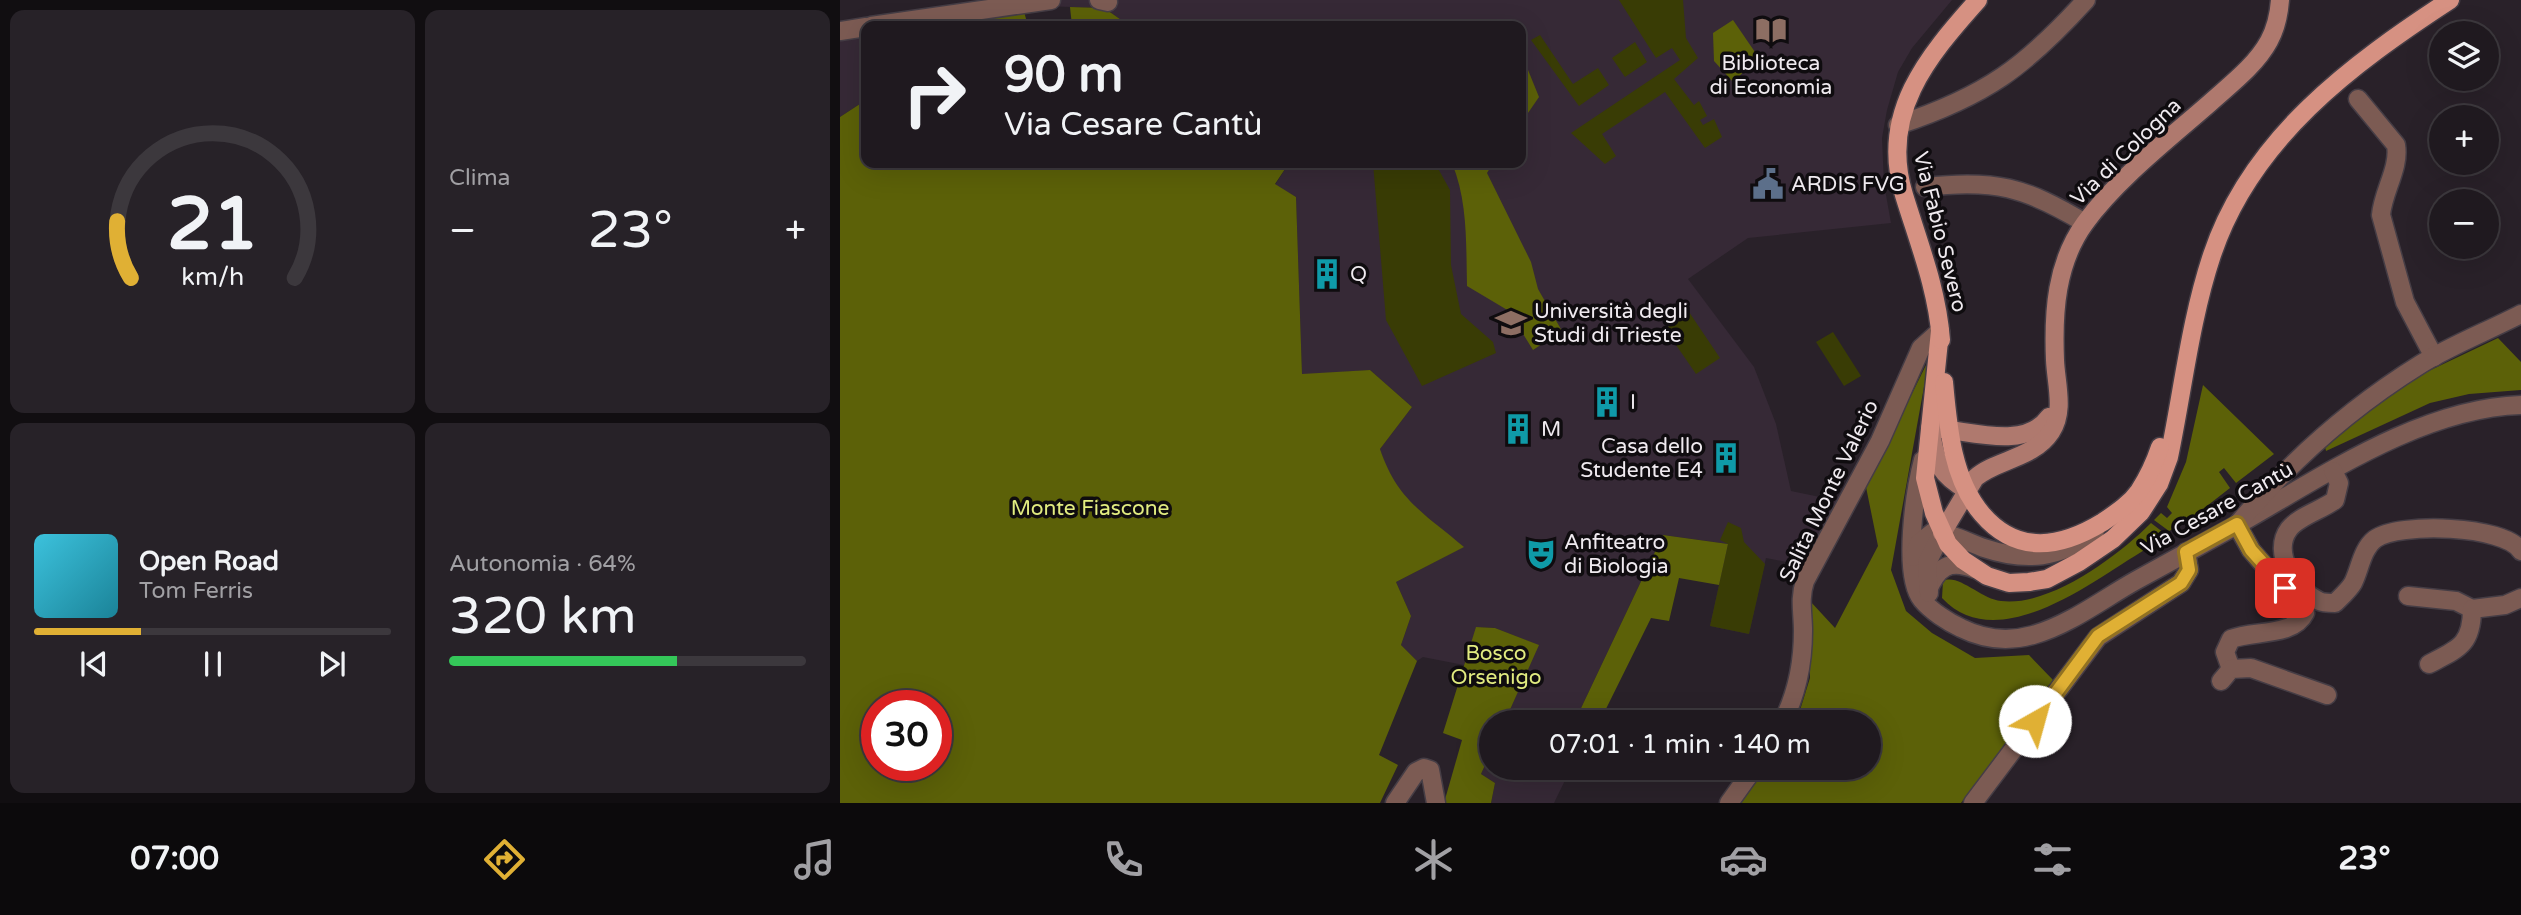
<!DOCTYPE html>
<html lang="it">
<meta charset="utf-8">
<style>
:root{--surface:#1f191f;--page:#272228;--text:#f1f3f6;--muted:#a1a0a4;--line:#3c383d;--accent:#e0b034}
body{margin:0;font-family:"Varela Round",sans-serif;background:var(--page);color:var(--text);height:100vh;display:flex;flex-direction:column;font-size:26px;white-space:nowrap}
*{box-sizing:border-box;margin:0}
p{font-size:23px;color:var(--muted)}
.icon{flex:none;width:38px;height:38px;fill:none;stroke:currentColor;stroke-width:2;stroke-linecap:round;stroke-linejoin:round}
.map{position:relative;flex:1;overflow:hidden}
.sheet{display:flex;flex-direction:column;gap:10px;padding:10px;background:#110e11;width:840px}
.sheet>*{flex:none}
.top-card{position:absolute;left:21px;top:21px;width:665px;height:147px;border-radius:14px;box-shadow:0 7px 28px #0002,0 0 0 2px var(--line);background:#1f191f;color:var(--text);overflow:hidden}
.tools{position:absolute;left:1589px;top:21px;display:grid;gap:14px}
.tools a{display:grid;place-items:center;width:70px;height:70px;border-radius:50%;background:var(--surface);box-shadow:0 7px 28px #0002,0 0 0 2px var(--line);font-size:35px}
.speed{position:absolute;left:21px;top:690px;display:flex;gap:14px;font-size:35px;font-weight:700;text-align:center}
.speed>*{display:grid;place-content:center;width:91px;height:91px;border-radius:50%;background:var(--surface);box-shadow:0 7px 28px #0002,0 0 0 2px var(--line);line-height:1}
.speed .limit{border:10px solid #d22;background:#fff;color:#111}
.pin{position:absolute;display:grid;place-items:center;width:60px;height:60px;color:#fff;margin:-30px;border-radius:14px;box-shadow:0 4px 10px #0006}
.me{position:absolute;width:77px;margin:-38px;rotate:38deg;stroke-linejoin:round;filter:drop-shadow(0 0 5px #0008)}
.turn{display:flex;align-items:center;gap:24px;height:147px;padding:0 28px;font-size:32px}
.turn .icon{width:91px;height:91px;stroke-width:2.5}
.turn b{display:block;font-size:49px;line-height:60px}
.big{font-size:52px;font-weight:600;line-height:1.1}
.sheet .tile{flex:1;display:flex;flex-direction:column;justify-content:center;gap:10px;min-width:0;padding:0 24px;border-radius:14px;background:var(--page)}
.sheet .dial{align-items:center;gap:0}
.dial svg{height:182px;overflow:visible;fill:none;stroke:var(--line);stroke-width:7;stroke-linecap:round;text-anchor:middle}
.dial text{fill:var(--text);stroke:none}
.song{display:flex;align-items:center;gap:21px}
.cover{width:84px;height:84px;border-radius:10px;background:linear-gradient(135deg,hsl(190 70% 55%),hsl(190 70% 35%))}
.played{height:7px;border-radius:4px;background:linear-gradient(90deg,var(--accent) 30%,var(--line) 30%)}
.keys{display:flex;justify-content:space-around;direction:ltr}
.heat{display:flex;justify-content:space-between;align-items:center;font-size:38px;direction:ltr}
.charge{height:10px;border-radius:5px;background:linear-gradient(90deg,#34c759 64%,var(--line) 0)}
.sheet .tiles{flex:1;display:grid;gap:10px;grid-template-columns:repeat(2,1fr)}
.trip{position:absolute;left:639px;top:710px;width:402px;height:70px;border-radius:35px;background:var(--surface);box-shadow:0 7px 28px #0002,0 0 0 2px var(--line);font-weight:600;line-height:70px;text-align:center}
.dock{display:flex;height:112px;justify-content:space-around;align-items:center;background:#0c0a0c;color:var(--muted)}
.dock .icon{width:49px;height:49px}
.dock .selected{color:var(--accent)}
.dock b{font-size:32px;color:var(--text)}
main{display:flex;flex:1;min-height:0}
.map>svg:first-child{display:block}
.built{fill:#362936}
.green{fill:#393c05}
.forest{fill:#5c6108;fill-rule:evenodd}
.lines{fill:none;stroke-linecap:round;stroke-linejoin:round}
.minor-casing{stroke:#453d45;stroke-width:21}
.secondary-casing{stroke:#453d45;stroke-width:21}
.primary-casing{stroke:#453d45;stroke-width:21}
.minor{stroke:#7c5b53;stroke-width:18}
.secondary{stroke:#af796e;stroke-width:18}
.primary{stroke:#d69182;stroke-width:18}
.route-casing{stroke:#927222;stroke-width:18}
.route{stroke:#e0b034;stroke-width:12}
.labels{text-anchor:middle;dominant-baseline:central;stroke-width:7;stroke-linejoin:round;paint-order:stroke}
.poi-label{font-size:21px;fill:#efeaef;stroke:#0f0c0f;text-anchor:start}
.street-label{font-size:21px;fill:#efeaef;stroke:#0f0c0f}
.park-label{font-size:21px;fill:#e2ec80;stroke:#0f0c0f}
</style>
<main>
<section class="sheet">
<div class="tiles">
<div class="tile dial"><svg viewBox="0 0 100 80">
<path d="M14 69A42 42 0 1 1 86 69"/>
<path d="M14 69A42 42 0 0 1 8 44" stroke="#e0b034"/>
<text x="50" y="56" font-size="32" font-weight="700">21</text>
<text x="50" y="72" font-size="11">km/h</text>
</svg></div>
<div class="tile"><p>Clima</p>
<div class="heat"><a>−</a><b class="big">23°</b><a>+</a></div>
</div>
<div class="tile">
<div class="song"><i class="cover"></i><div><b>Open Road</b><p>Tom Ferris</p></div></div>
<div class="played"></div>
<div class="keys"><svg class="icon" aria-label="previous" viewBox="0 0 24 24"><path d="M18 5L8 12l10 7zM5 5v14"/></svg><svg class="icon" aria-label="pause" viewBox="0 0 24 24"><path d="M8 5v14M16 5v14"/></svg><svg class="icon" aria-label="next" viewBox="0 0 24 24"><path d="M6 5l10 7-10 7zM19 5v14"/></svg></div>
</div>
<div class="tile"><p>Autonomia · 64%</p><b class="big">320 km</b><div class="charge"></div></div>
</div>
</section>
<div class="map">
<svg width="1681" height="803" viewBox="0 0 1681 803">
<rect width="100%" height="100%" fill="#292129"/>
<g class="built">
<path d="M 174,0 L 1112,0 L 1072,48 L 1058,72 L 1047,110 L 1042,138 L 1044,184 L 1051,223 L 908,238 L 848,279 L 914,367 L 936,424 L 951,491 L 1004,502 L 967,566 L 926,558 L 909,634 L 870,626 L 888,544 L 823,535 L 734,723 L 664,723 L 698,645 L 655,628 L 637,627 L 624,665 L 583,657 L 577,661 L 561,645 L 571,616 L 556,582 L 623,547 L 563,497 L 549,476 L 540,449 L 572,407 L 530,370 L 462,375 L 456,197 L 435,185 L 449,163 L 681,163 L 681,26 L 290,26 L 264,8 L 201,6 L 26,26 L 26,100 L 0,117 L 0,24 Z"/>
<path d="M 651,752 L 651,768 L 731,768 L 714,803 L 651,803 L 655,783 L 641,774 Z"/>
</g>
<g class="green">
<path d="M 779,0 L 843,0 L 846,38 L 858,58 L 834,79 L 854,105 L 859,101 L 867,116 L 860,120 L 863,125 L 874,119 L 882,137 L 865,148 L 825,92 L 762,134 L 776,156 L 765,164 L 731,133 L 840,60 L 832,48 L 816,58 Z"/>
<path d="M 700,35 L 733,84 L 758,68 L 769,85 L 739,106 L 691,40 Z"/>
<path d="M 795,42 L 807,62 L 785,77 L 772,58 Z"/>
<path d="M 533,163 L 595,163 L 610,190 L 611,265 L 621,314 L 653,342 L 656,353 L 582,386 L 546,320 Z"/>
<path d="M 849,312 L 880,358 L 856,374 L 825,329 Z"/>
<path d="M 993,332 L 1021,376 L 1004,386 L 976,342 Z"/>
<path d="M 888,522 L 901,528 L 904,542 L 925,564 L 909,634 L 870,626 L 888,544 L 880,540 Z"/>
</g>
<g class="forest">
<path d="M 230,7 L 264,8 L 290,26 L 232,26 Z"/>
<path d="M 183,8 L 188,26 L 72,26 Z"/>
<path d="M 893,20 L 917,55 L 894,83 L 874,61 L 873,33 Z"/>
<path d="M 681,64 L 688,70 L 699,97 L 681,123 Z"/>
<path d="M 26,100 L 26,163 L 449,163 L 435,184 L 456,197 L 462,374 L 530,370 L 572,407 L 540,449 C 557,500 584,513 624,547 L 556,582 L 571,616 L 561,645 L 577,661 L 539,755 L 558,765 L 540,803 L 0,803 L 0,117 ZM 37,705 L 96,705 L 96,765 L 37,765 Z"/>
<path d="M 612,163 L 653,163 L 647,173 L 691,262 L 698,289 L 722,331 L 693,350 L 669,311 L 627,286 C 626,245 628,202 612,163 Z"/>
<path d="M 1658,338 L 1681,362 L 1681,390 L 1629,394 L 1590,403 L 1486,451 L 1484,442 L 1527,409 L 1576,377 Z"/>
<path d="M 1089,359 L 1051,570 L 1066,611 L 1092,633 L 1135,658 L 1189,655 L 1213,680 L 1121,803 L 901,803 L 923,768 L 931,768 L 943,775 L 947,768 L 1029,768 L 1029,723 L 956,723 L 970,678 L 970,601 L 995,628 L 1038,546 L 1026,487 Z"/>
<path d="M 1363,385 L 1434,454 L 1396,483 L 1384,468 L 1379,472 L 1390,488 L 1345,523 L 1329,531 L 1314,520 L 1321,513 L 1327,518 L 1332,513 L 1327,507 L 1346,462 Z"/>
<path d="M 1311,523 L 1324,533 L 1308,543 L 1306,549 C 1254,580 1158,658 1102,598 L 1103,581 C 1118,573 1141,599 1161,601 C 1210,607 1278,556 1311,523 Z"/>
<path d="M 823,535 L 888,544 L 879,585 L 839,578 L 829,621 L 811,618 L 759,723 L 734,723 Z"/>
<path d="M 636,627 L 655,628 L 699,645 L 664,723 L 651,723 L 651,752 L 641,774 L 655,783 L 651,803 L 604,803 L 622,740 L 603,733 Z"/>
</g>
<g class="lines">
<defs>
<g id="minor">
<path d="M 259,0 L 268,2"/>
<path d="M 31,26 L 211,0"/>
<path d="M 0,31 L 26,27"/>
<path d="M 1518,99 L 1556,145 C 1560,168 1543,191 1541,215 L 1565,302 L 1594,357"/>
<path d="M 1058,125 C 1146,96 1185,67 1246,0"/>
<path d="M 1085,187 C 1155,179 1185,187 1245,223"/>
<path d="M 1083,460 C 1075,490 1062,575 1082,600 C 1091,611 1108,622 1121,628 C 1143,639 1168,642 1193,635 C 1229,625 1263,599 1295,581 C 1329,562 1363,544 1397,525 C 1482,477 1581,408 1681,405"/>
<path d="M 1493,471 L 1499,483 L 1495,500 C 1482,510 1459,516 1449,529 C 1431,553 1456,590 1479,601 C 1483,603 1490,603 1495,603 C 1501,597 1509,590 1513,583 C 1520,569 1522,549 1535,539 C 1558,522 1665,525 1681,551"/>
<path d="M 1073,557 L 1079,543 L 1093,532 C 1111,533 1127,542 1144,548 C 1186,562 1220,559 1255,531"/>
<path d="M 1088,590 C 1098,567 1109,559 1135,569"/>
<path d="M 1089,593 L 1087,563 L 1102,533"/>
<path d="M 1568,596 L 1616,601 L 1632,609"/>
<path d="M 1589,664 C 1618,649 1632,645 1632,609 L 1665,605 L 1681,598"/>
<path d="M 1391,669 L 1385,652 L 1391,639 C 1414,630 1453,637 1465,613 L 1411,550 L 1397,525 C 1450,461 1510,408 1581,364 C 1612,345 1648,331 1681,314"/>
<path d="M 1381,681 L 1391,669 L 1411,668 L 1487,695"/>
<path d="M 942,723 C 957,694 963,663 963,631 C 963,613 959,599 965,581 L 1040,441 L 1081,348 L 1100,331"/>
<path d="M 555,803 L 576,772 L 584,768 L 590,770 L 596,803"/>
<path d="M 889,803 L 914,768"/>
<path d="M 1133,803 L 1258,637 L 1341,583 L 1349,570 L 1346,552"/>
</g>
<g id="secondary">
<path d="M 1128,491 C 1096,472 1097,463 1090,428 C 1127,429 1184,452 1209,417"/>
<path d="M 1102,533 L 1135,478 C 1157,459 1193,459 1211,432 C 1225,411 1216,384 1215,360 C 1213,312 1216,263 1245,223 C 1277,179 1330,138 1371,102 C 1391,84 1416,65 1429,41 C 1436,28 1439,14 1440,0"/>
</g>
<g id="primary">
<path d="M 1100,331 L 1085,478 L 1094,513 L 1108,544 L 1123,560 L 1147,576 L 1169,583 L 1189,582 L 1207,579 L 1239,562 L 1273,539 L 1301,512 L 1319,484 L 1329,457 C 1343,390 1350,321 1372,255 C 1411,138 1512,64 1610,0"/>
<path d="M 1101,340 C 1097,288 1079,244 1064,195 C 1039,114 1087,57 1138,0"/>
<path d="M 1104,382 C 1108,426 1112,479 1142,514 C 1178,556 1222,547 1263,522 C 1276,513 1290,504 1299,491 C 1308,477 1315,462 1320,447"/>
</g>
</defs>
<use href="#minor" class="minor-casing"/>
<use href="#secondary" class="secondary-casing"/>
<use href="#primary" class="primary-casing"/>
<use href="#minor" class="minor"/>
<use href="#secondary" class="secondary"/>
<use href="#primary" class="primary"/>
</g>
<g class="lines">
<defs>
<path id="route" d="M 1195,721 L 1258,636 L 1341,583 L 1349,570 L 1346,552 L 1397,524 L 1411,550 L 1445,588"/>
</defs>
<use href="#route" class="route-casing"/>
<use href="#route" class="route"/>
</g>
<defs>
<symbol id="library-bare" viewBox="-9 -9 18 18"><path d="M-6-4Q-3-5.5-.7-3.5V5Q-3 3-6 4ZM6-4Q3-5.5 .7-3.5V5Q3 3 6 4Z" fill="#8d6e63" stroke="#0f0c0f" stroke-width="2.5" paint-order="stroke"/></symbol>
<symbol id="civic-bare" viewBox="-9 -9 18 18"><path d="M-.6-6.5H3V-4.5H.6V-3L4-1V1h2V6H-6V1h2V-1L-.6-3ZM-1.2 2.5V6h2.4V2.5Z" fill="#5c6f8a" stroke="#0f0c0f" stroke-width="2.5" paint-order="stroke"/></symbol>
<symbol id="building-bare" viewBox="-9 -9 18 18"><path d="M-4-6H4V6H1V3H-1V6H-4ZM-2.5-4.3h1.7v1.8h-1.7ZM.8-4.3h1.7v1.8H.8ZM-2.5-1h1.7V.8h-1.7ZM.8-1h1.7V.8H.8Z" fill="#0f9aa8" stroke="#0f0c0f" stroke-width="2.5" paint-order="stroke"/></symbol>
<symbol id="university-bare" viewBox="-9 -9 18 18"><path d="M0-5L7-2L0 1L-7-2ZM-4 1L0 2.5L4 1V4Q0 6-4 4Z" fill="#8d6e63" stroke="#0f0c0f" stroke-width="2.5" paint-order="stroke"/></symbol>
<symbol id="theatre-bare" viewBox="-9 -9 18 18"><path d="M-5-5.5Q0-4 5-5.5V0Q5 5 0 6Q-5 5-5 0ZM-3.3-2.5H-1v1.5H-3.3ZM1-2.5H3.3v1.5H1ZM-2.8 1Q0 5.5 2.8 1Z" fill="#0f9aa8" stroke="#0f0c0f" stroke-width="2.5" paint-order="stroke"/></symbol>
</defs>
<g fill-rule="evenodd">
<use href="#library-bare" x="909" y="8" width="44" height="44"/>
<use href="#civic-bare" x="906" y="162" width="44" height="44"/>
<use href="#building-bare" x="465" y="252" width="44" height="44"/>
<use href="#university-bare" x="649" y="301" width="44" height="44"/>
<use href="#building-bare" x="745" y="380" width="44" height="44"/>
<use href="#building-bare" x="656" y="407" width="44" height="44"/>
<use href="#building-bare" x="864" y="436" width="44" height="44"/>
<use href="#theatre-bare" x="679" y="532" width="44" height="44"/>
</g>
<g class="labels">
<g class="poi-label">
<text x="931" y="63" text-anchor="middle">Biblioteca<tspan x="931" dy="24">di Economia</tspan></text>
<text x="951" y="184">ARDIS FVG</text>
<text x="510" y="274">Q</text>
<text x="694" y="311">Università degli<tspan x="694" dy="24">Studi di Trieste</tspan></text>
<text x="790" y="402">I</text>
<text x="701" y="429">M</text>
<text x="863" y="446" text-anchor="end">Casa dello<tspan x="863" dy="24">Studente E4</tspan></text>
<text x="724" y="542">Anfiteatro<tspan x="724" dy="24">di Biologia</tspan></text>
</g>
<g class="street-label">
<text transform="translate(1286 152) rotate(-44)">Via di Cologna</text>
<text transform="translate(1100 232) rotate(76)">Via Fabio Severo</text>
<text transform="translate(989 491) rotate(-64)">Salita Monte Valerio</text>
<text transform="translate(1377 509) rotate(-29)">Via Cesare Cantù</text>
</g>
<g class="park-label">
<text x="250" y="508">Monte Fiascone</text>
<text x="656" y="653">Bosco<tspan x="656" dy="24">Orsenigo</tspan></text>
</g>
</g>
</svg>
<div class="tools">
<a><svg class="icon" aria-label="layers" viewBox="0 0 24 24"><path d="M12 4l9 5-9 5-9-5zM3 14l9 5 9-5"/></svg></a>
<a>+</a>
<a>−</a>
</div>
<div class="speed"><div class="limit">30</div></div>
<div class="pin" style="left:1445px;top:588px;background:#d93025"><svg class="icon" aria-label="arrive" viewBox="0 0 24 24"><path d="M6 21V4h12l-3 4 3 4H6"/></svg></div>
<svg class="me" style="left:1195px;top:721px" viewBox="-20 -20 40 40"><circle r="19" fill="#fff"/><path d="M0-13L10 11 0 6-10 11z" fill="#e0b034"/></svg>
<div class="trip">07:01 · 1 min · 140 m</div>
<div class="top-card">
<div class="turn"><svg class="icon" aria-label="right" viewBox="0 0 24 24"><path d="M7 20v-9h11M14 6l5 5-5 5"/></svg><div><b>90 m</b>Via Cesare Cantù</div></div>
</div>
</div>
</main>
<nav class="dock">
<b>07:00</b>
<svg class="icon selected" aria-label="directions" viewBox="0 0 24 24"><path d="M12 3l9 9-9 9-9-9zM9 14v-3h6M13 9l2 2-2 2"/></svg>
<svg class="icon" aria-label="music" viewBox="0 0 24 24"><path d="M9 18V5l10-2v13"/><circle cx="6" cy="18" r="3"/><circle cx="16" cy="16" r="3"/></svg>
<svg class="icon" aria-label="phone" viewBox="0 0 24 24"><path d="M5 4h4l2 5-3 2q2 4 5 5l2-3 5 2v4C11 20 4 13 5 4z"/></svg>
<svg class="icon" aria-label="climate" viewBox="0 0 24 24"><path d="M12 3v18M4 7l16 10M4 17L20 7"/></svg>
<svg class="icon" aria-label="car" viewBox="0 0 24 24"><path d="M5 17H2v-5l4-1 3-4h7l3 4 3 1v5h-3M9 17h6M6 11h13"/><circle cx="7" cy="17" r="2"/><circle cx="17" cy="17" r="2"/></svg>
<svg class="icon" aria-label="filters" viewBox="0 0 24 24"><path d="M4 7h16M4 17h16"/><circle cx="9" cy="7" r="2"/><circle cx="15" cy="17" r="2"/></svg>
<b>23°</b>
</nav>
